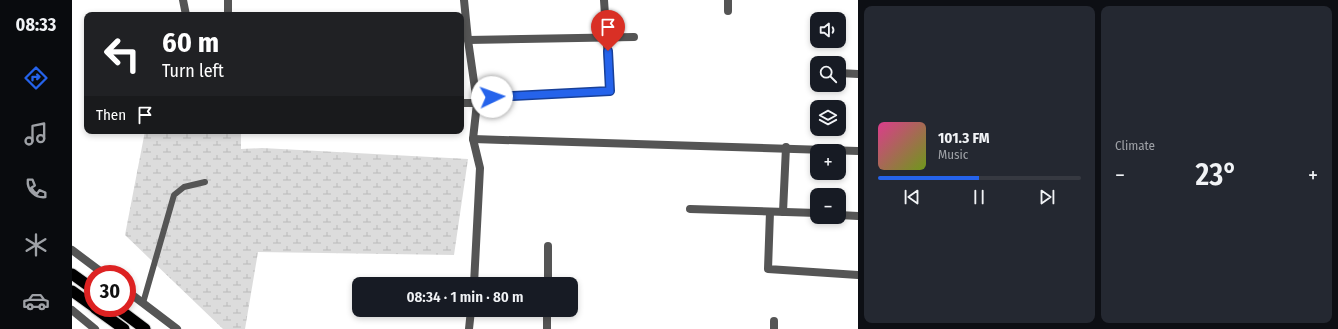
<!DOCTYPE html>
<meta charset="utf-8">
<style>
:root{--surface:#171b24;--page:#242831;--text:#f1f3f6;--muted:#9ea1a6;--line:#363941;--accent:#2563eb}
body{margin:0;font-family:"Fira Sans Condensed",sans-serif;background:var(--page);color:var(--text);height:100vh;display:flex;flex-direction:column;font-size:15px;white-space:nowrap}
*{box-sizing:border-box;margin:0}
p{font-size:13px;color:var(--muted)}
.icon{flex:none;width:22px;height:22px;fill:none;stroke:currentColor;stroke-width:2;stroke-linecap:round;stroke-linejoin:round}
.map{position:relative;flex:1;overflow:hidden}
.details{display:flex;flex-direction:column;gap:6px;padding:6px;background:#0d0f14;width:480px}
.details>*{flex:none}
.top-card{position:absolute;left:12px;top:12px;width:380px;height:122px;border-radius:8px;box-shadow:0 2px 6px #0003;background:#202124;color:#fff;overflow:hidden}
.fabs{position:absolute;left:738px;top:12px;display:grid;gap:8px}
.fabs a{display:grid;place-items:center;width:36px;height:36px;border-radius:8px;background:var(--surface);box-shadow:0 2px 6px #0003;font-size:20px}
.speed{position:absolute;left:12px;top:265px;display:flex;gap:8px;font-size:20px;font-weight:700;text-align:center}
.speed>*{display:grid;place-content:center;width:52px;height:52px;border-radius:50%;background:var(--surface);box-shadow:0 2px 6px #0003;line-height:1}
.speed .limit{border:6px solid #d22;background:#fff;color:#111}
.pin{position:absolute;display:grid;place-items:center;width:34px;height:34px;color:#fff;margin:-41px -17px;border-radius:50% 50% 50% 0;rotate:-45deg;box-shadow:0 0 4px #0007}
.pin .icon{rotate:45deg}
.me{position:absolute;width:44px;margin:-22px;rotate:87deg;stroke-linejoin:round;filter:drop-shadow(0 0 3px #0008)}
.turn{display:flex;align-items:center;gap:14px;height:84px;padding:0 12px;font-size:18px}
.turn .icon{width:52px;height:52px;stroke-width:2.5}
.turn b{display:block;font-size:28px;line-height:34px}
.then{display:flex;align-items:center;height:38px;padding:0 12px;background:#0003;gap:8px;font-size:15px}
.big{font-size:30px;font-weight:600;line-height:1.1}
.details .tile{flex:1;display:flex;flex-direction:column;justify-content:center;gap:6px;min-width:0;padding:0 14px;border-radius:8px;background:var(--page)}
.song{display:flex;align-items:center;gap:12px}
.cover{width:48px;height:48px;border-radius:6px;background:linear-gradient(135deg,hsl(330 70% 55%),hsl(80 70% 35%))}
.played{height:4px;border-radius:2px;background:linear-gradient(90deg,var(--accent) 50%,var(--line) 50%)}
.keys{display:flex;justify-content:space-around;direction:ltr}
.heat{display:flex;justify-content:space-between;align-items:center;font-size:22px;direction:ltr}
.details .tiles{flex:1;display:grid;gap:6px;grid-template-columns:repeat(2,1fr)}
.trip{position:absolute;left:280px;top:277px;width:226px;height:40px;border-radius:8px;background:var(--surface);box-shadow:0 2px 6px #0003;font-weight:600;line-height:40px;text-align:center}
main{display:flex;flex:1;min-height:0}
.dock{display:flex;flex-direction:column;width:72px;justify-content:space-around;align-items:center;background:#090b0e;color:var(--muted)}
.dock .icon{width:28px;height:28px}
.dock .on{color:var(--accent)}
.dock b{font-size:18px;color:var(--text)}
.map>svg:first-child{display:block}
.wetland{fill:url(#wetland-marsh)}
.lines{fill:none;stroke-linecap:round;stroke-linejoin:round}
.trunk-casing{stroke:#dbdbdb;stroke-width:13}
.service{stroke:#555;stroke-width:6}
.minor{stroke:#555;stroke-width:8}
.tertiary{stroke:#555;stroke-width:8}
.trunk{stroke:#000;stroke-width:11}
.route-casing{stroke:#184099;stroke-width:10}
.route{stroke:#2563eb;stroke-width:7}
</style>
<main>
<nav class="dock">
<b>08:33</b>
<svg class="icon on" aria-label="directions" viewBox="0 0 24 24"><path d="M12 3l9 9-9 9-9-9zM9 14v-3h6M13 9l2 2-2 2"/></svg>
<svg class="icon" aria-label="music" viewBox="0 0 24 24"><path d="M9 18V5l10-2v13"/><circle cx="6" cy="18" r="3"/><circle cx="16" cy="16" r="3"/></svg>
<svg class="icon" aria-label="phone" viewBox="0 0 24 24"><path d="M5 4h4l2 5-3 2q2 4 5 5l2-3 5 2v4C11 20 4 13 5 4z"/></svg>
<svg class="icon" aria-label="climate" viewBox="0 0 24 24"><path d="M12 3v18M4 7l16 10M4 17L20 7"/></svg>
<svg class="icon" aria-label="car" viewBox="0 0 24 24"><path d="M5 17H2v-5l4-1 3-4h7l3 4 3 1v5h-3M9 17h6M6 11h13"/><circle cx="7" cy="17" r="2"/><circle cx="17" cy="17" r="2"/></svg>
</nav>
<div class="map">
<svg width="786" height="329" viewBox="0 0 786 329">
<defs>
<pattern id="wetland-marsh" width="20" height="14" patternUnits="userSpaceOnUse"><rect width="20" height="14" fill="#dcdcdc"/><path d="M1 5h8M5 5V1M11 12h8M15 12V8" fill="none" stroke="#bbb"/></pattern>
</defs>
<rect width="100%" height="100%" fill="#fff"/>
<path class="wetland" d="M 73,131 L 169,131 L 169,149 L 190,148 L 396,159 L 382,255 L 186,252 L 173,329 L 151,329 L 53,235 Z"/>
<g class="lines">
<defs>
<g id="trunk">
<path d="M 0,274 L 21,289"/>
<path d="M 0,291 L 21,306"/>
<path d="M 23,308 L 52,329"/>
<path d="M 45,308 L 73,329"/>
</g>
</defs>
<use href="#trunk" class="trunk-casing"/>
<path class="service" d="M 71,303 L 102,195 L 112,187 L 133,182"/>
<g class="minor">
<path d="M 111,0 L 114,15"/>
<path d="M 156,0 L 156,15"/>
<path d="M 392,0 L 396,40 L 405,103 L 401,139 L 408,168 L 402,284"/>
<path d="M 656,0 L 656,11"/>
<path d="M 396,40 L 562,37"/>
<path d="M 767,73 L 786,74"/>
<path d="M 405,98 L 538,91 L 532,0"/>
<path d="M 389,103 L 405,103"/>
<path d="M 401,139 L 786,151"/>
<path d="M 618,209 L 745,213"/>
<path d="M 698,212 L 696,269 L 786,275"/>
<path d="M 711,212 L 714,147"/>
<path d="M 767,215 L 786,216"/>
<path d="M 476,284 L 476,246"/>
<path d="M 397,329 L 399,310"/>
<path d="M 475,329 L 475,310"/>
<path d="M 702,329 L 702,321"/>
</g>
<g class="tertiary">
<path d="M 0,250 L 32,274"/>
<path d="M 55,291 L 105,329"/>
<path d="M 0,310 L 23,329"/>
</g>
<use href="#trunk" class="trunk"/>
</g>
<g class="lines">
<defs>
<path id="route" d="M 420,97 L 538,91 L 536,51"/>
</defs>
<use href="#route" class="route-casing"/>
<use href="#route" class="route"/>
</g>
</svg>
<div class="fabs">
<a><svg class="icon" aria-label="sound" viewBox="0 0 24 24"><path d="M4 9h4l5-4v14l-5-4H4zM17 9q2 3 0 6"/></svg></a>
<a><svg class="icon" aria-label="search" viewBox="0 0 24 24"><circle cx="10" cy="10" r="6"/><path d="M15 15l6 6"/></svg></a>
<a><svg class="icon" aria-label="layers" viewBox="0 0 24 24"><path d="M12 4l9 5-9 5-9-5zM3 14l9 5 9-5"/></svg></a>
<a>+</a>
<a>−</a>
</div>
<div class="speed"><div class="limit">30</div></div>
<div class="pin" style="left:536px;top:51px;background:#d93025"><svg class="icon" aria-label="arrive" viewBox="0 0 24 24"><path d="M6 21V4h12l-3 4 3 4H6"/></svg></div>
<svg class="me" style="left:420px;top:97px" viewBox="-20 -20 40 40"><circle r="19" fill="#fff"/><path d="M0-13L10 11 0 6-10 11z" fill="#2563eb"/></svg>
<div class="trip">08:34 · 1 min · 80 m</div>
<div class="top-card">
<div class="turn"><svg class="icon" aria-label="left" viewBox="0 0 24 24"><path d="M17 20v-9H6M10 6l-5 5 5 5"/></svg><div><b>60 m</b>Turn left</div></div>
<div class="then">Then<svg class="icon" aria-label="arrive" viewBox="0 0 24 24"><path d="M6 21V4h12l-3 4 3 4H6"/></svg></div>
</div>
</div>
<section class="details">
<div class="tiles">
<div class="tile">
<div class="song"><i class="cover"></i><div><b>101.3 FM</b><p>Music</p></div></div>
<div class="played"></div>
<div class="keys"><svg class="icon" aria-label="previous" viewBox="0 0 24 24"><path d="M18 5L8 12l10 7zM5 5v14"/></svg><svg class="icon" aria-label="pause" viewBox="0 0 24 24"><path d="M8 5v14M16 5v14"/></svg><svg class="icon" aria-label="next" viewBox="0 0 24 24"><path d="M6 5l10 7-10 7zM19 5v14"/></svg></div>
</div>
<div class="tile"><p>Climate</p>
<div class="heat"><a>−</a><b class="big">23°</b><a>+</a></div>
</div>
</div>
</section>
</main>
